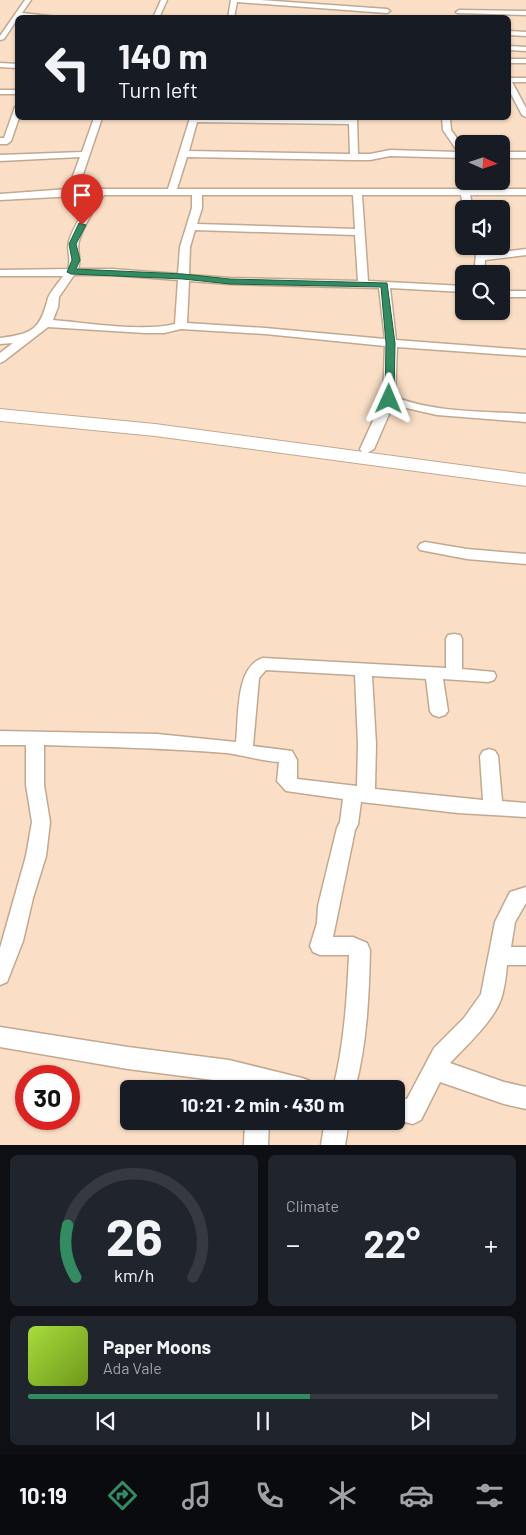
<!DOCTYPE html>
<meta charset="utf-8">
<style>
:root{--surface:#171b24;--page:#20242c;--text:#f1f3f6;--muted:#9ea1a6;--line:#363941;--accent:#328c62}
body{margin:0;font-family:Barlow,sans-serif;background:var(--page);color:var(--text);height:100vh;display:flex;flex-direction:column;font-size:19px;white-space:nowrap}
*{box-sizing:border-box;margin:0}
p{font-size:16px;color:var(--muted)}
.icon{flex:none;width:28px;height:28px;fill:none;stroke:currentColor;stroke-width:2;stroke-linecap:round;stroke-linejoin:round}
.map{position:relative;height:1145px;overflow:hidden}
.side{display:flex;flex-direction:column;gap:10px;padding:10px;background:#0d0f14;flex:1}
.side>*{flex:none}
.top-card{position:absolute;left:15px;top:15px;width:496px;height:105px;border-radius:8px;box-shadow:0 1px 4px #0004;background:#171b24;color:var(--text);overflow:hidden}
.needle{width:32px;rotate:93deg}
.buttons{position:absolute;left:455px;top:135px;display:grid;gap:10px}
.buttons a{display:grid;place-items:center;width:55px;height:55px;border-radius:8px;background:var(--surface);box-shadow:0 1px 4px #0004;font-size:25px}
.speed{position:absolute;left:15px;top:1065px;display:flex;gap:10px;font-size:25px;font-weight:700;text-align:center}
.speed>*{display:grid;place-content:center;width:65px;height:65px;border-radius:50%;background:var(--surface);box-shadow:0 1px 4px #0004;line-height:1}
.speed .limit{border:8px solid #d22;background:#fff;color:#111}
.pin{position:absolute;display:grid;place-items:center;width:42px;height:42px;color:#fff;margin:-51px -21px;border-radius:50% 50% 50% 0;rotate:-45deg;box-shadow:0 0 5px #0007}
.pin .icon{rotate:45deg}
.me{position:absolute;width:55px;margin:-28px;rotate:1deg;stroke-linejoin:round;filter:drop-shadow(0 0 4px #0008)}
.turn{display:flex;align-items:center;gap:18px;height:105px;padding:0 20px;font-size:22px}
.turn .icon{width:65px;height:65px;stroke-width:2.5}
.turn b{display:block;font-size:35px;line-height:42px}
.big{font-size:38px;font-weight:700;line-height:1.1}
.side .tile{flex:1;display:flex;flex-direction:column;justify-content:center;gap:8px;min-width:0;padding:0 18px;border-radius:8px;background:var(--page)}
.side .dial{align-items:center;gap:0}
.dial svg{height:130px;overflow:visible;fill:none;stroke:var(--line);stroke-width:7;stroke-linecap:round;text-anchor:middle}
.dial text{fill:var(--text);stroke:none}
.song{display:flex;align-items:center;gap:15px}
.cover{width:60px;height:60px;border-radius:8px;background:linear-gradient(135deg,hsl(80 70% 55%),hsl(80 70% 35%))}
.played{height:5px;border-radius:2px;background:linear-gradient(90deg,var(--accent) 60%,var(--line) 60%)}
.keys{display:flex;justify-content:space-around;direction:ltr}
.heat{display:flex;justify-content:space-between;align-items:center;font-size:28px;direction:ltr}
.side .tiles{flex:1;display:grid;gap:10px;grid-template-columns:1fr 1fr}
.tile:last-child{grid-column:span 2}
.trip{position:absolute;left:120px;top:1080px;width:285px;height:50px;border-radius:8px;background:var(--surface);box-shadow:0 1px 4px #0004;font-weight:700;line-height:50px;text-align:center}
.tab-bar{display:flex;height:80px;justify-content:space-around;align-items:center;background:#090b0e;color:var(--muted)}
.tab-bar .icon{width:35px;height:35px}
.tab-bar .active{color:var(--accent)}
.tab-bar b{font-size:22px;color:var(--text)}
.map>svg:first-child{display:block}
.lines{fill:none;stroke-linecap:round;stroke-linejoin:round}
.street-casing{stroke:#c1a890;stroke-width:3}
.primary-casing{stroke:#c1a890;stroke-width:2}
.street{fill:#fff;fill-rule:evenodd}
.primary{fill:#fff;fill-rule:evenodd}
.route{fill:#328c62;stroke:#205b40}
</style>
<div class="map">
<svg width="526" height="1145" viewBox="0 0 526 1145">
<rect width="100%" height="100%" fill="#fadfc6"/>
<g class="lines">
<defs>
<g id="street">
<path d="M 25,0 L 31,0 L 22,13 L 66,18 L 18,18 L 4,39 L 0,40 L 0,36 Z"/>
<path d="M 161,0 L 167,0 L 159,18 L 153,18 Z"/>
<path d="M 231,0 L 260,0 L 387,9 L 390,11 L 387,13 L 237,2 L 234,18 L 228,18 Z"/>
<path d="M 459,10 L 526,11 L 526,15 L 457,13 L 456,12 Z"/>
<path d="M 509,31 L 526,32 L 526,36 L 509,35 Z"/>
<path d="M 509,46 L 526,47 L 526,51 L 509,50 Z"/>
<rect x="509" y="59" width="17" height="4"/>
<path d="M 0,63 L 18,64 L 18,68 L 0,67 Z"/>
<path d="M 509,78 L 526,78 L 526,82 L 512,82 L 526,108 L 526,117 L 522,115 L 509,90 Z"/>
<rect x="0" y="90" width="18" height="4"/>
<path d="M 15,107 L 18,107 L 18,118 L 19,118 L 11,141 L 7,144 L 0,144 L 0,138 L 4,138 Z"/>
<path d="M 94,118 L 102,118 L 78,189 L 168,189 L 190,118 L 349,120 L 349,118 L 357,118 L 358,154 L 370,154 L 390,150 L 458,152 L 443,130 L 442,118 L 450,118 L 451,130 L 464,148 L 464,158 L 390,156 L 370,160 L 354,160 L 187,157 L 177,189 L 526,189 L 526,195 L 470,195 L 473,209 L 464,210 L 461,195 L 362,195 L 368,281 L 464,286 L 464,292 L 390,288 L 396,340 L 526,350 L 526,356 L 397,347 L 395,397 C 436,413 483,411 526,414 L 526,422 L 437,415 L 393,405 L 374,449 L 367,453 L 362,452 L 360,449 L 383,399 L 385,346 L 265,334 L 181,329 L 164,333 L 145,333 L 48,327 L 4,361 L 0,363 L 0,353 L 13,343 L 0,344 L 0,338 C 32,334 40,330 48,298 C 51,291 59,282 63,276 L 0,276 L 0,270 L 68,269 C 72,258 66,250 69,241 C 74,225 85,209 95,195 L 0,200 L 0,194 L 68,189 L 80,157 L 0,161 L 0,155 L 82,152 ZM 197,122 L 349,124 L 350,154 L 189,151 ZM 104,195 L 192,195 L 192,208 L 180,247 L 178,274 L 112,269 L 78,269 C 82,258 76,250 79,241 C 84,225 94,209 104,195 ZM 202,195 L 353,195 L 355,229 L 197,224 L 202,208 ZM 195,230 L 355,235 L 358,281 L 230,278 L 189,275 L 190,247 ZM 74,275 L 112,275 L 178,280 L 175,324 C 143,332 88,323 53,320 L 58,307 L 59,297 ZM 189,281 L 230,284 L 379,288 L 385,339 L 265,328 L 187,323 Z"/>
<rect x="501" y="152" width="25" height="6"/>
<path d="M 526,249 L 526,255 L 485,260 L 484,274 L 474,274 L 476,255 Z"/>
<rect x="501" y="291" width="25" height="6"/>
<path d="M 425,542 L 467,549 L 526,554 L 526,564 L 467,559 L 420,550 L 418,547 L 420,544 Z"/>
<path d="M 454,634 L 460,635 L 462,639 L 462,669 L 494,672 L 496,676 L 494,680 L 488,682 L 443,679 L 448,711 L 445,715 L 439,717 L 433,715 L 430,711 L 426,679 L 372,676 L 376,744 L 375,789 L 483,800 L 480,756 L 483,751 L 489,749 L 495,751 L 498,756 L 502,801 L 526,803 L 526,817 L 458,813 L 361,802 L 358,824 L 355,830 L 333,937 L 353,937 L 367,943 L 370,950 C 369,997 367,1043 355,1089 L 333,1089 C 344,1045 347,1000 349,955 L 320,955 L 313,952 L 310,946 L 317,923 L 318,906 L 337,828 L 340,822 L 343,799 L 286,791 L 277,781 L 279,762 C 261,761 243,755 226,753 C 165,748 105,747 44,745 L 44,785 L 50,822 L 46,856 L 33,898 L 23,941 L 7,982 L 0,985 L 0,948 L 26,856 L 32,822 L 26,785 L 26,745 L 0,745 L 0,731 L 157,734 L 236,742 C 239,717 235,666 263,658 L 446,668 L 446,639 L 448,635 ZM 266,670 L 355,675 L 358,744 L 357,786 L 297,779 L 297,760 L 292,751 L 253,746 L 259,678 Z"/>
<path d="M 526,887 L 526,903 L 515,922 L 511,947 L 526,947 L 526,965 L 507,965 C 506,975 505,986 502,996 C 496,1019 466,1046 450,1063 L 504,1082 L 526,1087 L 526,1109 L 504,1104 L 440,1082 L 421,1120 L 413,1124 L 396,1120 L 396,1097 L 407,1099 L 434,1048 L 464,1018 L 481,994 L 495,922 L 510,892 Z"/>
<path d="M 0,1027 L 128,1047 L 229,1060 L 302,1078 L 310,1081 L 313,1089 L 256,1089 L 229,1082 L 128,1069 L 0,1047 Z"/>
<path d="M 245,1121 L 269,1121 L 268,1145 L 244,1145 Z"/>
<path d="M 325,1121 L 349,1121 L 345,1145 L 321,1145 Z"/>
</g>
<path id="primary" d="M 0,409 L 155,424 L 526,474 L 526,486 L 155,436 L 0,421 Z"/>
</defs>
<use href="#street" class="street-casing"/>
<use href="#primary" class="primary-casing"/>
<use href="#street" class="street"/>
<use href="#primary" class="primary"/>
</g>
<path class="route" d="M 79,223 L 86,225 L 76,244 L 80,260 L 76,269 L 183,274 L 230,279 L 387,283 L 395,343 L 394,399 L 389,402 L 385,399 L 386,343 L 381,287 L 230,284 L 183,279 L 71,274 L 67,272 L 72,260 L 69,244 Z"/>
</svg>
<div class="buttons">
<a><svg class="needle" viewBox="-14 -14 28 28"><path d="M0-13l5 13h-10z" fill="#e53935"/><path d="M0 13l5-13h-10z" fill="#9ea1a6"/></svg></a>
<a><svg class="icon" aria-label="sound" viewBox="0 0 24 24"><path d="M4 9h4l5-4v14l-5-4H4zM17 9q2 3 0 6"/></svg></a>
<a><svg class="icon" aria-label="search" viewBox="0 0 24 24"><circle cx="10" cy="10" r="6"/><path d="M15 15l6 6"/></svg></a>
</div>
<div class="speed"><div class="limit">30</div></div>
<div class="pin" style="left:82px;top:225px;background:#d93025"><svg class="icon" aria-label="arrive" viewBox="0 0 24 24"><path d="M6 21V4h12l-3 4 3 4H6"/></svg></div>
<svg class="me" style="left:389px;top:399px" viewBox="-20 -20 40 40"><path d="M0-17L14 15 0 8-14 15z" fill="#328c62" stroke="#fff" stroke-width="4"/></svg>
<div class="trip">10:21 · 2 min · 430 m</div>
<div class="top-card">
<div class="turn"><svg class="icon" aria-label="left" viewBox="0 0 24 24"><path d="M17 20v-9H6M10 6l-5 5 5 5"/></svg><div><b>140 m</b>Turn left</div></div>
</div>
</div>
<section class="side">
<div class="tiles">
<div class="tile dial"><svg viewBox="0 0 100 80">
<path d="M14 69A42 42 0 1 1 86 69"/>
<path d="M14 69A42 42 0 0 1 9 37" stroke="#328c62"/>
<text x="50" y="56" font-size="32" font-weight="700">26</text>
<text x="50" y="72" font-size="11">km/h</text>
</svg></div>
<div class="tile"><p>Climate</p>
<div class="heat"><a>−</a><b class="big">22°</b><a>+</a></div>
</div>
<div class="tile">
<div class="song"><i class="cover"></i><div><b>Paper Moons</b><p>Ada Vale</p></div></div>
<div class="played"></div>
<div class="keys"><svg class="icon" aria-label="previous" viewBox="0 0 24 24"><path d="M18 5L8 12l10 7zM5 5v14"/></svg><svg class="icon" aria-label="pause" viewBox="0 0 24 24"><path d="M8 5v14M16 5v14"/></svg><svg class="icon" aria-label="next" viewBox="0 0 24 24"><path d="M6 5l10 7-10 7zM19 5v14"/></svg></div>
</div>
</div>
</section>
<nav class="tab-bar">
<b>10:19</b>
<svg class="icon active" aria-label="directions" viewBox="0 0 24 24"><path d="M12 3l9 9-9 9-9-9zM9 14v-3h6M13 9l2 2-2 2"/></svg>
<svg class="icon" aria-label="music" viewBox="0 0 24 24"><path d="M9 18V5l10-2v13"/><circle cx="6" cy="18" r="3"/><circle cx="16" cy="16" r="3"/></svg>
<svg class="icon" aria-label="phone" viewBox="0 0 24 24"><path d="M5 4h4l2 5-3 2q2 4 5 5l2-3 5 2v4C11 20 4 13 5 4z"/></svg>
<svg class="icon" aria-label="climate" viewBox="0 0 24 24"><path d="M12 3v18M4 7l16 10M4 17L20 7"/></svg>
<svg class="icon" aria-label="car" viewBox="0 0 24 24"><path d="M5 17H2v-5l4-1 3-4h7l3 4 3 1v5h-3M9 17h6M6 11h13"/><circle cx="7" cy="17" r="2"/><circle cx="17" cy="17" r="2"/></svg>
<svg class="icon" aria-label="filters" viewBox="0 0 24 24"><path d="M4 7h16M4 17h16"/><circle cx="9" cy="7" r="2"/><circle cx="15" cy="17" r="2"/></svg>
</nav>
